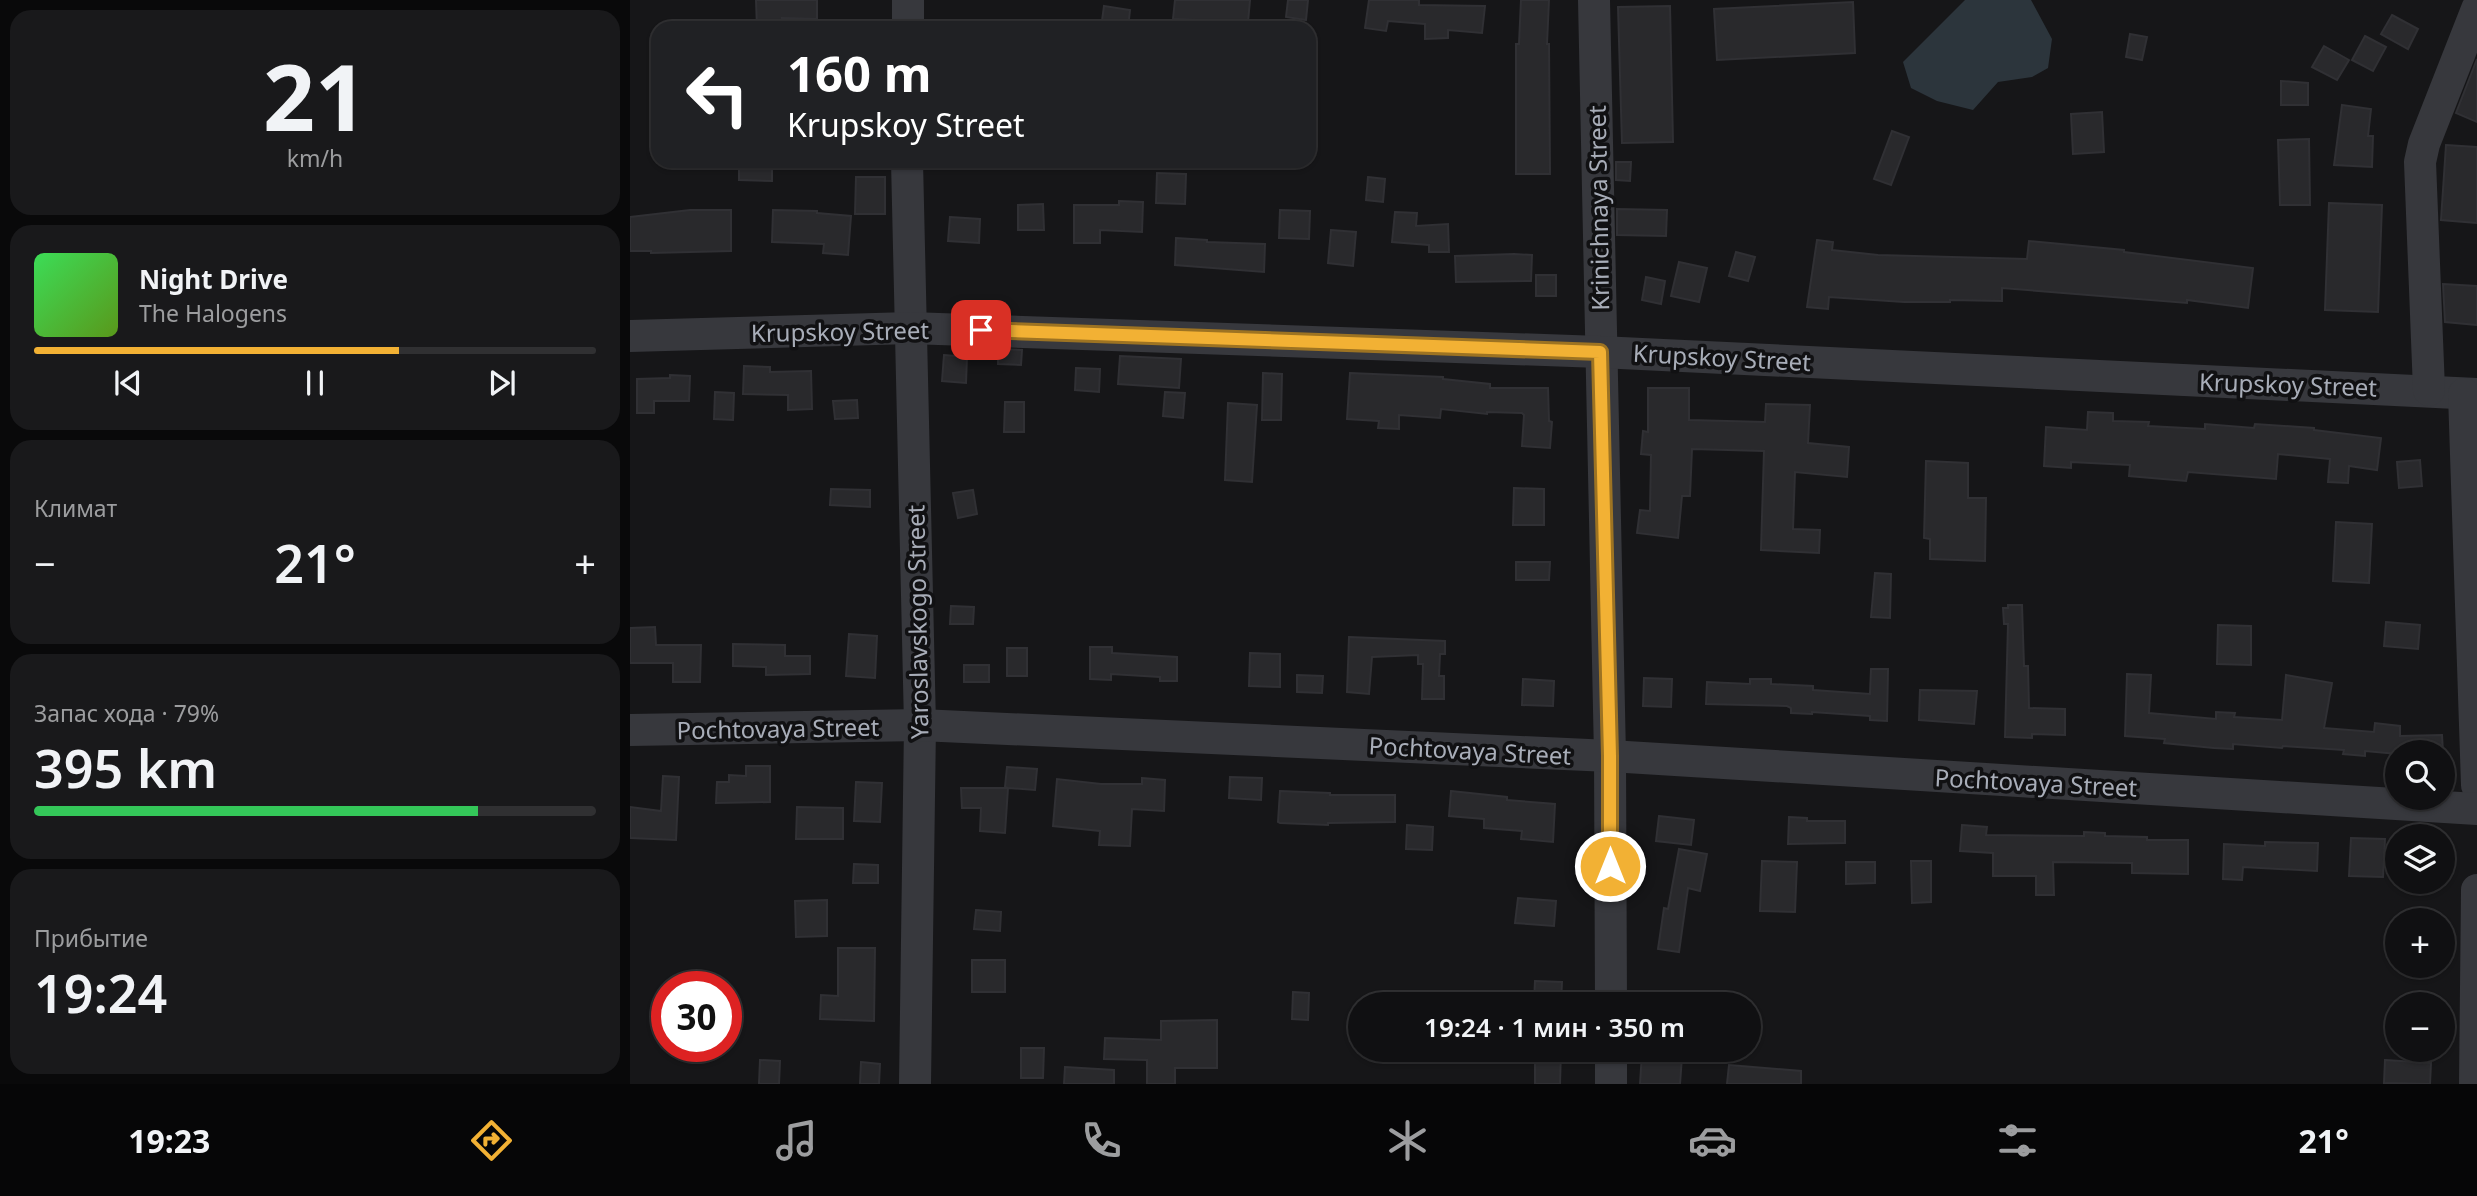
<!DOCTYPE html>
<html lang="ru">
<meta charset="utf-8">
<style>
:root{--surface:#101012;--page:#19191b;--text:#f1f3f6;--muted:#9c9d9f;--line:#303032;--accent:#f2b134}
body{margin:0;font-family:"Noto Sans",sans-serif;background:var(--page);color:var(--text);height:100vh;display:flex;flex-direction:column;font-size:26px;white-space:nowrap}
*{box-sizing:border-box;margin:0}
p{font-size:23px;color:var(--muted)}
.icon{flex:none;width:38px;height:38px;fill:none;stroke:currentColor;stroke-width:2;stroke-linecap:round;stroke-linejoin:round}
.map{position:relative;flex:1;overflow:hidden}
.side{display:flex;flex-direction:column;gap:10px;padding:10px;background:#09090a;width:630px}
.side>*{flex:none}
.top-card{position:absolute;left:21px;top:21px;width:665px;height:147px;border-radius:21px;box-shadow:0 2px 5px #0004,0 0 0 2px var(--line);background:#202124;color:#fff;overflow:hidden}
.tools{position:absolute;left:1755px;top:740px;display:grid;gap:14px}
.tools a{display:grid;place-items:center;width:70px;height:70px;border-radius:50%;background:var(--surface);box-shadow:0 2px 5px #0004,0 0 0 2px var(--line);font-size:35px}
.speed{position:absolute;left:21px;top:971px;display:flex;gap:14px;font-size:35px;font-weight:700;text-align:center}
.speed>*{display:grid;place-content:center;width:91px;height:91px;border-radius:50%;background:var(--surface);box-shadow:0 2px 5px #0004,0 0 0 2px var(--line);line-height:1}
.speed .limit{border:10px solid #d22;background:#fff;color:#111}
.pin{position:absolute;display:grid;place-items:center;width:60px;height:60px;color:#fff;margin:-30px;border-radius:14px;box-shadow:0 4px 10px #0006}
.me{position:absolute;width:77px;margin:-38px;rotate:0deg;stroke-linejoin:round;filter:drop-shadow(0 0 5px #0008)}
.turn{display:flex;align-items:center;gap:24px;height:147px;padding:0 21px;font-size:32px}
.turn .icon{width:91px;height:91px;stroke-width:2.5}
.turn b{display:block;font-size:49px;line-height:60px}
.big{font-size:52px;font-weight:600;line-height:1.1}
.side .widget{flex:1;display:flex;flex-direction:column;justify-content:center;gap:10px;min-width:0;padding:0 24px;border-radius:21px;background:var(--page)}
.side .dial{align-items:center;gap:0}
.dial b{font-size:91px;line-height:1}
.song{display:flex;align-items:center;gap:21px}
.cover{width:84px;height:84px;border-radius:10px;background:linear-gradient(135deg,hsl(130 70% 55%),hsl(90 70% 35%))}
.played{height:7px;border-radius:4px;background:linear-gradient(90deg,var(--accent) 65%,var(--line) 65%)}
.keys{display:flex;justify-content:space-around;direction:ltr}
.heat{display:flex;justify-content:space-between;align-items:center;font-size:38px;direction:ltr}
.charge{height:10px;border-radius:5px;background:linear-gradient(90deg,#34c759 79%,var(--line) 0)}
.trip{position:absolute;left:718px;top:992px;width:413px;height:70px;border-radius:35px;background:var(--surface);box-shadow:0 2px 5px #0004,0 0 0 2px var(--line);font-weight:600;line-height:70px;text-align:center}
.tabs{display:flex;height:112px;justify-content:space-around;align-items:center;background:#060607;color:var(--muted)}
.tabs .icon{width:49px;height:49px}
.tabs .on{color:var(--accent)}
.tabs b{font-size:32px;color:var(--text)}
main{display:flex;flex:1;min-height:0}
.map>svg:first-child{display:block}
.water{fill:#2c353c}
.building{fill:#29292c;stroke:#303034;stroke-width:2}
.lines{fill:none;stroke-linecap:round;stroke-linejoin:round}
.minor{stroke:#37383d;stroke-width:32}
.route-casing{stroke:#9d7322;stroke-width:18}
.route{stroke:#f2b134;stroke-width:12}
.labels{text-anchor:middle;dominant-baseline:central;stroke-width:7;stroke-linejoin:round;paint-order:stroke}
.street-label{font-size:24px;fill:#a8adb8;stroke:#111113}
</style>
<main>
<section class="side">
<div class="widget dial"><b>21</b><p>km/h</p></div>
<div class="widget">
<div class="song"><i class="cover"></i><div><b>Night Drive</b><p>The Halogens</p></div></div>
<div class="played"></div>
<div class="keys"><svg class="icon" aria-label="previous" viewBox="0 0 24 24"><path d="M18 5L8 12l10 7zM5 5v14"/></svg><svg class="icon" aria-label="pause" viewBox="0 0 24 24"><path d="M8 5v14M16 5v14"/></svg><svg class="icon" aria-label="next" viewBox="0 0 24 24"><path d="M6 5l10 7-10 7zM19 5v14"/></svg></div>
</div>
<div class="widget"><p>Климат</p>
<div class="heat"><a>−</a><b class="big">21°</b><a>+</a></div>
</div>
<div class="widget"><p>Запас хода · 79%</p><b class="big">395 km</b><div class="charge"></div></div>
<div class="widget"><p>Прибытие</p><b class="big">19:24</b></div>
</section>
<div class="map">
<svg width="1847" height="1084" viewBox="0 0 1847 1084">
<rect width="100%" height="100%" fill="#161618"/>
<path class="water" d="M 1335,0 L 1401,0 L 1422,39 L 1418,68 L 1402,77 L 1368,82 L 1343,110 L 1307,101 L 1281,88 L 1273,62 Z"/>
<g class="building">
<path d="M 126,0 L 187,0 L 187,19 L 152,18 L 152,28 L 127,28 Z"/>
<path d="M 545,0 L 620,0 L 618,22 L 543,19 Z"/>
<path d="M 658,0 L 678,0 L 676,20 L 656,17 Z"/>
<path d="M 739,0 L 789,0 L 789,5 L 855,6 L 852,33 L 818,30 L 818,38 L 795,39 L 795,24 L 758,21 L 756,31 L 735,28 Z"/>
<path d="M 891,0 L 919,0 L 917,44 L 919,44 L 920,174 L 886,174 L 886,44 L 889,44 Z"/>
<path d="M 1223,2 L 1225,53 L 1087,60 L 1084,9 Z"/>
<path d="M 474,6 L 500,10 L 498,28 L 471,28 Z"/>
<path d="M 1040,6 L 1043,142 L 992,143 L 988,7 Z"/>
<path d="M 1762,15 L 1788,29 L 1778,49 L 1751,34 Z"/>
<path d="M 1500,34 L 1517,37 L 1512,60 L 1496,57 Z"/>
<path d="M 1735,36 L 1756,47 L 1743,71 L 1722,60 Z"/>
<path d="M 1694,46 L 1719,60 L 1707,80 L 1682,67 Z"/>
<path d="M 1847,59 L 1847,122 L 1826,113 Z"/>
<path d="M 1651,81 L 1678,83 L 1678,105 L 1651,105 Z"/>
<path d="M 1712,105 L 1741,109 L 1738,136 L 1743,136 L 1742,167 L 1704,165 Z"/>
<path d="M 1472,112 L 1474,152 L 1443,154 L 1441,114 Z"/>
<path d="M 1262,131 L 1279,137 L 1261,185 L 1244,179 Z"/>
<path d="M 1679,139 L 1680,205 L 1650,205 L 1648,140 Z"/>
<path d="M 1816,145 L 1847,147 L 1847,223 L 1811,220 Z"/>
<path d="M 109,161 L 142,161 L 142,181 L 109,180 Z"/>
<path d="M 986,162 L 1001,162 L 1000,181 L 986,180 Z"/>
<path d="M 527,173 L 556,174 L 555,204 L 526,203 Z"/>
<path d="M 226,177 L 255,177 L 255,214 L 225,214 Z"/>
<path d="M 738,177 L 755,179 L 753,202 L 736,200 Z"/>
<path d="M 489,201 L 513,202 L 512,232 L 470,230 L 470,243 L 444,243 L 444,205 L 489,205 Z"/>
<path d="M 1699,203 L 1752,205 L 1748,312 L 1695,310 Z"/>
<path d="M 413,204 L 414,230 L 388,230 L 388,205 Z"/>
<path d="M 987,209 L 1037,210 L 1036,236 L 987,235 Z"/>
<path d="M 60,210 L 101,210 L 101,251 L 21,253 L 21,251 L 0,251 L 0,217 Z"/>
<path d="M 143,210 L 187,211 L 187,213 L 221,216 L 218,255 L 193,253 L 194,244 L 142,242 Z"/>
<path d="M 650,210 L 680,211 L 679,239 L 649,238 Z"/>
<path d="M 765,212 L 787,213 L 786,226 L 818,224 L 819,252 L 799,252 L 799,245 L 762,242 Z"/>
<path d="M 320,217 L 350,219 L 349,243 L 318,241 Z"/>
<path d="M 701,230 L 726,232 L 723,266 L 698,263 Z"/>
<path d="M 546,238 L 577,240 L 577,242 L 635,244 L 634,272 L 545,265 Z"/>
<path d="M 1187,240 L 1203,242 L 1202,250 L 1248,255 L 1397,259 L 1399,241 L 1494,250 L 1494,252 L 1623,268 L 1618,308 L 1557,300 L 1557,303 L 1372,288 L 1372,301 L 1320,300 L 1320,302 L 1274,302 L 1199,297 L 1198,309 L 1177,307 Z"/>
<path d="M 1106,252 L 1125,257 L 1118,281 L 1099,276 Z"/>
<path d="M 884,254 L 902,255 L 901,281 L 826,282 L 825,256 Z"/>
<path d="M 1049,262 L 1077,268 L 1069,302 L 1041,296 Z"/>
<rect x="906" y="275" width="20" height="21"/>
<path d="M 1016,277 L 1035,281 L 1031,304 L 1012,300 Z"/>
<path d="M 1813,284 L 1847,286 L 1847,325 L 1815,322 Z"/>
<path d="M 368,349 L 392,350 L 391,365 L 368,364 Z"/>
<path d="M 314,355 L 337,357 L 336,383 L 312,381 Z"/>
<path d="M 490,356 L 551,359 L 549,388 L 488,384 Z"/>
<path d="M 114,366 L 140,367 L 140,372 L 181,371 L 182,409 L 158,410 L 158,395 L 113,394 Z"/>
<path d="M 446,368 L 470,369 L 469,392 L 445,390 Z"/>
<path d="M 633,373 L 652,374 L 651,420 L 632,420 Z"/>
<path d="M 720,373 L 813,377 L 813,379 L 860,384 L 860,388 L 918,388 L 919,421 L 922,422 L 920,448 L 892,446 L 894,415 L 892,413 L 857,412 L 857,414 L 811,409 L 810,418 L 769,415 L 769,429 L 748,428 L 749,421 L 717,419 Z"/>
<path d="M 40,375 L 60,376 L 59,401 L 24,401 L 24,413 L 7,413 L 7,379 L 40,378 Z"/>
<path d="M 1018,388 L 1059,388 L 1059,420 L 1135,422 L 1136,404 L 1180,405 L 1178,443 L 1219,447 L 1217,477 L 1165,472 L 1163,529 L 1190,530 L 1189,553 L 1131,550 L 1134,451 L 1062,449 L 1060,496 L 1052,496 L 1048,538 L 1007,533 L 1010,510 L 1020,511 L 1021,455 L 1011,454 L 1013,431 L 1018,432 Z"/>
<path d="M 85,392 L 104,393 L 103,420 L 84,419 Z"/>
<path d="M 535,392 L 555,393 L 553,418 L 533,416 Z"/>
<path d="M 227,400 L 228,418 L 205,419 L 203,401 Z"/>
<path d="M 375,402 L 394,402 L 394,432 L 374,432 Z"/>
<path d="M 598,403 L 627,405 L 622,482 L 595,480 Z"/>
<path d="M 1458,412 L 1483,413 L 1483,421 L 1519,422 L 1518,426 L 1575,429 L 1575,424 L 1624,428 L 1625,424 L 1684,428 L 1684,430 L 1751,438 L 1747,470 L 1719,466 L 1718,483 L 1698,482 L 1700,459 L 1648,454 L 1646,479 L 1558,472 L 1556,481 L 1499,476 L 1500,465 L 1441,462 L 1441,468 L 1414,466 L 1416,427 L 1457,430 Z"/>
<path d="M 1790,460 L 1792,486 L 1769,488 L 1767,462 Z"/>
<path d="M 1296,461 L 1338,463 L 1338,498 L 1356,498 L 1355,561 L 1300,559 L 1300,539 L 1294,538 Z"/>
<path d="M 884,488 L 914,489 L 914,525 L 883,525 Z"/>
<path d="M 201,489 L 240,490 L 240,507 L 200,505 Z"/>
<path d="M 343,490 L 347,514 L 328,518 L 323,493 Z"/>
<path d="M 1706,522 L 1742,524 L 1739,583 L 1703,581 Z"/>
<path d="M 886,562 L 920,562 L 919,580 L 886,580 Z"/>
<path d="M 1245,573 L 1261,574 L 1260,618 L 1241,617 Z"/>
<path d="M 1378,605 L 1392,605 L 1394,666 L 1398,666 L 1399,708 L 1435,709 L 1435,735 L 1402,734 L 1402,738 L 1375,737 L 1378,624 L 1374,624 L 1373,608 L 1378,608 Z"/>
<path d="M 321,606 L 344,607 L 343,624 L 320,624 Z"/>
<path d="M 1756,622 L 1790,625 L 1788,649 L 1754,646 Z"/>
<path d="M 1588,625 L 1621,626 L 1621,665 L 1587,664 Z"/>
<path d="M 25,627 L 26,645 L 71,645 L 70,682 L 43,682 L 43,663 L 0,663 L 0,628 Z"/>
<path d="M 219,634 L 247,636 L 245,678 L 216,676 Z"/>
<path d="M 719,637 L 815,641 L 815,654 L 810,654 L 809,676 L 814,676 L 814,699 L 792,699 L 793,664 L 788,664 L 788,655 L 742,657 L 739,694 L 717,692 Z"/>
<path d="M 103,644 L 155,645 L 155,656 L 180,656 L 180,674 L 136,675 L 136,667 L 103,666 Z"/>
<path d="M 460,647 L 482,647 L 482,653 L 547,657 L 547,681 L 530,681 L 530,677 L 481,674 L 481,680 L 460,679 Z"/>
<rect x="377" y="648" width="20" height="28"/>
<path d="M 620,653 L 650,654 L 650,687 L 619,686 Z"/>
<rect x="334" y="665" width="25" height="17"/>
<path d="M 1241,669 L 1258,669 L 1257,721 L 1240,720 L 1240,716 L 1182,712 L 1182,714 L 1161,713 L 1161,708 L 1157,706 L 1076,704 L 1077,682 L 1120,684 L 1120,679 L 1141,679 L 1141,684 L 1183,686 L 1183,690 L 1240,694 Z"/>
<path d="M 1497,674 L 1521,675 L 1519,713 L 1586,719 L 1586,712 L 1605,713 L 1604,717 L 1652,720 L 1656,675 L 1702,683 L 1694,728 L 1744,732 L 1745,723 L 1770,726 L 1770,736 L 1812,735 L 1813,752 L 1768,754 L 1735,751 L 1735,756 L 1713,754 L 1714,750 L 1653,746 L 1652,748 L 1603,744 L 1603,749 L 1584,748 L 1534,743 L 1535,739 L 1495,736 Z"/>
<path d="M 667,675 L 693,676 L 692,693 L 667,692 Z"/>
<path d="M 1014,678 L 1042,679 L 1041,707 L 1013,706 Z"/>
<path d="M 893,679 L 924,681 L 923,706 L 892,705 Z"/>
<path d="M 1290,690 L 1347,691 L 1344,724 L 1289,720 Z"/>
<path d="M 116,766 L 140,766 L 140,802 L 86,803 L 87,782 L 99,782 L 99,775 L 116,776 Z"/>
<path d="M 377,767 L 407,769 L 405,790 L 378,788 L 375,833 L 350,831 L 351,808 L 332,808 L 331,788 L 378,788 L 375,787 Z"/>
<path d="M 33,776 L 49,777 L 46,840 L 0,838 L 0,807 L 31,811 Z"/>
<path d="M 600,777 L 632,778 L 631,800 L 599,798 Z"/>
<path d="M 512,778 L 535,780 L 534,811 L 502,809 L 500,846 L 469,845 L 470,831 L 423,826 L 427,779 L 471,784 L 512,784 Z"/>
<path d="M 226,782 L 252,783 L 250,822 L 224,821 Z"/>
<path d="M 650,791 L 700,793 L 700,795 L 765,795 L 765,822 L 698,823 L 698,825 L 650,823 L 648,822 Z"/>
<path d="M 821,791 L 877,797 L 877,800 L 925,804 L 923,842 L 891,839 L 892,831 L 854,828 L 854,819 L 819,816 Z"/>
<path d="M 167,807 L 213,808 L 213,839 L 166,839 Z"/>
<path d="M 1029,816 L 1064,820 L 1061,845 L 1026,841 Z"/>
<path d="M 1159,817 L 1177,818 L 1177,821 L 1215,821 L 1215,843 L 1158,844 Z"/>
<path d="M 777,825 L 803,827 L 802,850 L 776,849 Z"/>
<path d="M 1332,825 L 1357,827 L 1356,835 L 1454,836 L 1454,832 L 1475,833 L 1475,836 L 1517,837 L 1517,840 L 1558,840 L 1558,874 L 1502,873 L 1502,863 L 1423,862 L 1424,895 L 1406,895 L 1406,876 L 1363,876 L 1363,853 L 1330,851 Z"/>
<path d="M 1721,838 L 1755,839 L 1753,877 L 1719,876 Z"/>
<path d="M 1635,842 L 1688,843 L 1687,871 L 1613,867 L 1612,880 L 1593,879 L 1594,844 L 1635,846 Z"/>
<path d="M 1049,849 L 1077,854 L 1070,891 L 1058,888 L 1049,952 L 1028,949 L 1034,908 L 1038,909 Z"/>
<path d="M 1132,861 L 1167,862 L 1165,912 L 1130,911 Z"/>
<path d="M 1281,861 L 1301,861 L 1301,902 L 1282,903 Z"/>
<path d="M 1216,862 L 1245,862 L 1245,883 L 1216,884 Z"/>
<path d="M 224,864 L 248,865 L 248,883 L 223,883 Z"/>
<path d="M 888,898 L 926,901 L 924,926 L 885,923 Z"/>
<path d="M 197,900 L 197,936 L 166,937 L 165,901 Z"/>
<path d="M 346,910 L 371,912 L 370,931 L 344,929 Z"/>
<path d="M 208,948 L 245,948 L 244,1021 L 190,1019 L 191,995 L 208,996 Z"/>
<rect x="342" y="960" width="33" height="32"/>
<path d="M 905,981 L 932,982 L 931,1002 L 904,1002 Z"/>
<path d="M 663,992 L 679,993 L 678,1020 L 662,1019 Z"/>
<path d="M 587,1020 L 587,1068 L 545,1068 L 545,1084 L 517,1084 L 517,1060 L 474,1059 L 475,1038 L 531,1040 L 531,1021 Z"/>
<path d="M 391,1048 L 414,1048 L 413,1078 L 391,1078 Z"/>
<path d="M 905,1050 L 931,1050 L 930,1084 L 905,1084 Z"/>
<path d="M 1012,1053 L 1052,1057 L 1050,1084 L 1010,1084 Z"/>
<path d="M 130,1060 L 150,1061 L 149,1084 L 129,1084 Z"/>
<path d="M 1755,1060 L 1801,1063 L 1800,1084 L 1754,1083 Z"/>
<path d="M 231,1062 L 250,1064 L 249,1084 L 230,1084 Z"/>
<path d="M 1099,1065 L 1171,1071 L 1171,1084 L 1097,1084 Z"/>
<path d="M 435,1067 L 484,1070 L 484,1084 L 434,1084 Z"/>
</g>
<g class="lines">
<g class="minor">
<path d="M 964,0 L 980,756 L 981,1004"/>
<path d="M 278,28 L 278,0"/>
<path d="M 277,161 L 290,725 L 285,1084"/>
<path d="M 0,336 L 280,328 L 970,352 L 1847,394"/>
<path d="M 1799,390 L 1790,162 L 1794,144 L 1847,9"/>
<path d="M 1834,394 L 1847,785"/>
<path d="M 0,730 L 290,725 L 980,756 L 1847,809"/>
<path d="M 981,1050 L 981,1084"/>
<path d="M 1845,1084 L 1847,890"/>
</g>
</g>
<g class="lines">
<defs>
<path id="route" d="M 351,330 L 970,352 L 980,756 L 980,866"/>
</defs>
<use href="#route" class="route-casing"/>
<use href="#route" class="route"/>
</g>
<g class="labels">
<g class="street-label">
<text transform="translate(968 208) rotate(-91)">Krinichnaya Street</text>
<text transform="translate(210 331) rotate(-1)">Krupskoy Street</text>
<text transform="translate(1092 357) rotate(3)">Krupskoy Street</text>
<text transform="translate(1658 384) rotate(2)">Krupskoy Street</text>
<text transform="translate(287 622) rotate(-91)">Yaroslavskogo Street</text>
<text transform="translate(148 728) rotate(-1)">Pochtovaya Street</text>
<text transform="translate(840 750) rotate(3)">Pochtovaya Street</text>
<text transform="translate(1406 782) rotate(3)">Pochtovaya Street</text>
</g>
</g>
</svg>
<div class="tools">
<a><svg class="icon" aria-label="search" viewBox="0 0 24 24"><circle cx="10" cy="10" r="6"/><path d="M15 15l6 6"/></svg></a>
<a><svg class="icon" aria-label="layers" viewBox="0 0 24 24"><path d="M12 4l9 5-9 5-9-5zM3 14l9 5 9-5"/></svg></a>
<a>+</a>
<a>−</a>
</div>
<div class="speed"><div class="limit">30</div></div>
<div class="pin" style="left:351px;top:330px;background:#d93025"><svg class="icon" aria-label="arrive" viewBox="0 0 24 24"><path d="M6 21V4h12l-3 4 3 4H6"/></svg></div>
<svg class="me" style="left:980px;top:866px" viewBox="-20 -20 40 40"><circle r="17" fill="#f2b134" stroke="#fff" stroke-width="3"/><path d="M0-11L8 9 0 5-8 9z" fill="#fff"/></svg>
<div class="trip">19:24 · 1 мин · 350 m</div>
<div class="top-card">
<div class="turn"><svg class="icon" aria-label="left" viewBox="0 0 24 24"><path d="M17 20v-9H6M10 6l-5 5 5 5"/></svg><div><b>160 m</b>Krupskoy Street</div></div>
</div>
</div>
</main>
<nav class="tabs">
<b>19:23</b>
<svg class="icon on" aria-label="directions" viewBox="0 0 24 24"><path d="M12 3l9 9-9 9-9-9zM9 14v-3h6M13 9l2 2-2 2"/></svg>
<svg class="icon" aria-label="music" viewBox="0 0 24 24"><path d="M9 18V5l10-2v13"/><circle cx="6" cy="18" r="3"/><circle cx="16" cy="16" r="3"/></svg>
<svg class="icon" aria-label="phone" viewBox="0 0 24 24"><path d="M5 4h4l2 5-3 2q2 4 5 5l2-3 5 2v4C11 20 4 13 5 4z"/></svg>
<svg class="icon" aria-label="climate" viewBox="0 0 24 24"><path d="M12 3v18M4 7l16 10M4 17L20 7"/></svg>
<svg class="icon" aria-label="car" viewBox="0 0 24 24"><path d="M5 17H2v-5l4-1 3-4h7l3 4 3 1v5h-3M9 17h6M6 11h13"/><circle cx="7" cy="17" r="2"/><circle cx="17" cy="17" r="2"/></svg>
<svg class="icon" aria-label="filters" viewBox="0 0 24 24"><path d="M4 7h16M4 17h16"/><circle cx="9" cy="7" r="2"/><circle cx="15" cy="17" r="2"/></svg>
<b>21°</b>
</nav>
